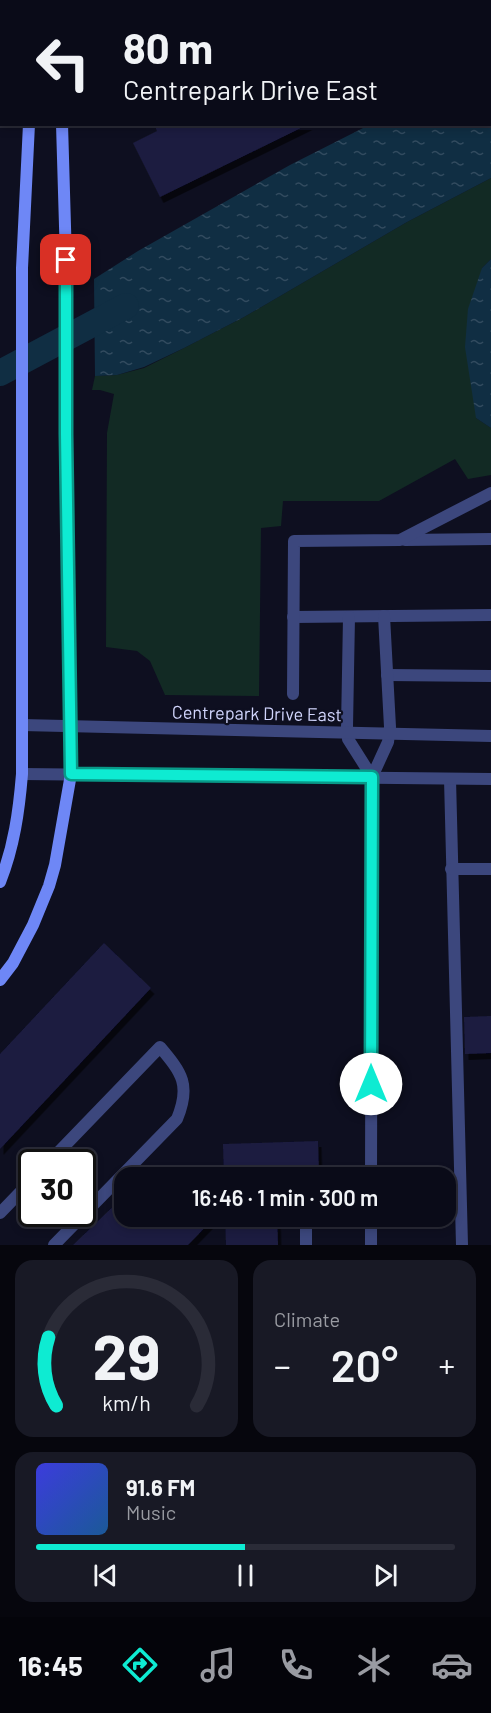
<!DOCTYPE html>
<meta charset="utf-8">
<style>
:root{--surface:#0a0b18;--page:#181925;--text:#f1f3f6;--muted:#999ba2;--line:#2a2b37;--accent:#0eebd2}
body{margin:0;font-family:Barlow,sans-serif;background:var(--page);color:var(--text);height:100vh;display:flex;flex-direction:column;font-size:22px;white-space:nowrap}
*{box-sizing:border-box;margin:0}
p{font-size:20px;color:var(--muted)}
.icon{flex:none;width:33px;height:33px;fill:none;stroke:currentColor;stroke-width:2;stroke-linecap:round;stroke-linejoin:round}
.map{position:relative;height:1245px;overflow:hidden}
.panel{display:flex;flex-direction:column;gap:15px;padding:15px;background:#06060d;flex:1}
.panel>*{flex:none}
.banner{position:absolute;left:0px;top:0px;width:492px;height:126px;box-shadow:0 3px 9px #0003,0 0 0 2px var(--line);background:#0a0b18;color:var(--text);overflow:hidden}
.speed{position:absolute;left:18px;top:1149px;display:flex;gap:12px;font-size:30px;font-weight:700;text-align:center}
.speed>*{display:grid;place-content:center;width:78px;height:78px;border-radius:50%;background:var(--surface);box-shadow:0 3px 9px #0003,0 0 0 2px var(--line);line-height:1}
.speed .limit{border:3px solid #111;border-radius:9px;background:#fff;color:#111}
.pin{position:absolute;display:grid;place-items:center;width:51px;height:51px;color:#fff;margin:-26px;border-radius:12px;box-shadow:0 3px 9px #0006}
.me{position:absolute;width:66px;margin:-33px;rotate:0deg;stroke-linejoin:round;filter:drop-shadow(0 0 4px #0008)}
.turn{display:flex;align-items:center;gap:21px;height:126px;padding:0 24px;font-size:27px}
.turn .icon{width:78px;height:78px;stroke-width:2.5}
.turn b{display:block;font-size:42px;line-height:51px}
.big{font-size:45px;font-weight:600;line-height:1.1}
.panel .card{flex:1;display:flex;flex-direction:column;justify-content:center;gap:9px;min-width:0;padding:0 21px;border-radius:18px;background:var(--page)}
.panel .dial{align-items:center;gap:0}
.dial svg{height:156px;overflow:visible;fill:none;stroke:var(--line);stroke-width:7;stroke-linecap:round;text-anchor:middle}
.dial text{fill:var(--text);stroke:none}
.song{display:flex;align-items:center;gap:18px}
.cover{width:72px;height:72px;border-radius:9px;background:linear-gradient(135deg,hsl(240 70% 55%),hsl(210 70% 35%))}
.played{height:6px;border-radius:3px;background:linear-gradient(90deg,var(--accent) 50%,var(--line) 50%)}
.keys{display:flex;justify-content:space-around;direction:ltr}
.heat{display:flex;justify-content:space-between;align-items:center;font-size:33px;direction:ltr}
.panel .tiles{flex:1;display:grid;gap:15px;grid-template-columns:1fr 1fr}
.card:last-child{grid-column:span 2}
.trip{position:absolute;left:114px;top:1167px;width:342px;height:60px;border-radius:18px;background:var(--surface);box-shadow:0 3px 9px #0003,0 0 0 2px var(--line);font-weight:600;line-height:60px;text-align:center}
.dock{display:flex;height:96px;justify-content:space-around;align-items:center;background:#04040a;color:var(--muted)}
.dock .icon{width:42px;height:42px}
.dock .current{color:var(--accent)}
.dock b{font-size:27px;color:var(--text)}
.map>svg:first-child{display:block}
.green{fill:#122a24}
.water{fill:url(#water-ripples)}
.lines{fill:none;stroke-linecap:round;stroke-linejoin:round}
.canal{stroke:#102e43;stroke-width:26}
.building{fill:#1c1c40;filter:url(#shadow)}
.lane{stroke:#3c477d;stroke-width:12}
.street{stroke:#3c477d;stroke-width:12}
.secondary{stroke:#6e87f6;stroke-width:12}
.route-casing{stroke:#099988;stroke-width:15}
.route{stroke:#0eebd2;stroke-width:10}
.labels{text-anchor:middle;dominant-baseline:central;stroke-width:4.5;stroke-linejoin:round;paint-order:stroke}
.street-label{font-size:18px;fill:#d1d5fc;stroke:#0e0f20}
</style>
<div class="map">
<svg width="491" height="1245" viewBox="0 0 491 1245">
<defs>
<pattern id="water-ripples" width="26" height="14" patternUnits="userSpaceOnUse" patternTransform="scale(1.5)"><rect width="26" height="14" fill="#102e43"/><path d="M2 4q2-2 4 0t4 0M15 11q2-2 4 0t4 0" fill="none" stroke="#324b5f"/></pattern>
<filter id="shadow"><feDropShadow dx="3.5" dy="6" stdDeviation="0" flood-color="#0009"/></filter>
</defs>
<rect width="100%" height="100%" fill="#0e0f20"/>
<path class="green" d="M 491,178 L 491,259 L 482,268 L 476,418 L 491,428 L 491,475 L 468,479 L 455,459 L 379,501 L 283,501 L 281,526 L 261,528 L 259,696 L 165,695 L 150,661 L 137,651 L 106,647 L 107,433 L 114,394 L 100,390 L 92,390 L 95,376 L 117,375 L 144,368 L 184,348 L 244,317 L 407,222 Z"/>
<g class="water">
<path d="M 491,61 L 491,178 L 407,222 L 244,317 L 184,348 L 144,367 L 117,375 L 95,376 L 94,279 L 138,251 L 290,165 L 369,125 L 490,124 Z"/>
<path d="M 491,259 L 491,428 L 476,418 L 465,347 L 468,309 L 482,268 Z"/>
</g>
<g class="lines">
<path class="canal" d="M 0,373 L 126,306"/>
</g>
<g class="building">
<path d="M 154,124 L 309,124 L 160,197 L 133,143 L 157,131 Z"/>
<path d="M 104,943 L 151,988 L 0,1149 L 0,1054 Z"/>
<path d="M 491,1016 L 491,1053 L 465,1054 L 464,1017 Z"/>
<path d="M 318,1141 L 319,1178 L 224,1178 L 223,1144 Z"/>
<path d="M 124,1196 L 124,1216 L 216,1216 L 188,1245 L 73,1245 Z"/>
<path d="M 225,1216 L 277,1216 L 278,1245 L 226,1245 Z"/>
</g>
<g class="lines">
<g class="lane">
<path d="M 382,0 L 383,2"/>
<path d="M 490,2 L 491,2"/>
<path d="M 0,97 L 2,97"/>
<path d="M 405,540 L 491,539"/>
<path d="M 293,617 L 491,615"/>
<path d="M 349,617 L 347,727 L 348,739 L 372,777"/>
<path d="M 387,675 L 491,676"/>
<path d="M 293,694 L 294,541 L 400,540 L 491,493"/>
<path d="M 372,777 L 388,742 L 390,727 L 384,616"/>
<path d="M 450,779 L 462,1245"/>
<path d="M 451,869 L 491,869"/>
<path d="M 49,1162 L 160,1047 C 182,1073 191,1085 177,1119 L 54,1245"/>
<path d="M 0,1213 L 32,1180"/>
<path d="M 306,1245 L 306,1223 L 371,1221"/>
</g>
<g class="street">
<path d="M 22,725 L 491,736"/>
<path d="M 22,774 L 491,779"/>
<path d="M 371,1178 L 372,777"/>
<path d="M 371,1216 L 371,1245"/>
</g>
<g class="secondary">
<path d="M 34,2 L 34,0"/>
<path d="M 66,2 L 66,0"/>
<path d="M 0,882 C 14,847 19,811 22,774 L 22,268 L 29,124"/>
<path d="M 0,980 L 13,963 L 33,925 L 49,886 L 55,865 L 71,774 L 66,434 L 66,260 L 62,124"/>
</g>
</g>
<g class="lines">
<defs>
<path id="route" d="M 66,260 L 66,434 L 71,774 L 372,777 L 371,1084"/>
</defs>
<use href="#route" class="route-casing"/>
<use href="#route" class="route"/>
</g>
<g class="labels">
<g class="street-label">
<text transform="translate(257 713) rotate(1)">Centrepark Drive East</text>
</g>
</g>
</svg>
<div class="speed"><div class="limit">30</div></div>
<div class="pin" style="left:66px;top:260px;background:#d93025"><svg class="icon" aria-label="arrive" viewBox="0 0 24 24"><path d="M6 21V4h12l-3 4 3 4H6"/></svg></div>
<svg class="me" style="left:371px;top:1084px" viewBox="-20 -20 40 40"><circle r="19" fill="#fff"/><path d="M0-13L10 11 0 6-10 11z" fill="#0eebd2"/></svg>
<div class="trip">16:46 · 1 min · 300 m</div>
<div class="banner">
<div class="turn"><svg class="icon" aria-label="left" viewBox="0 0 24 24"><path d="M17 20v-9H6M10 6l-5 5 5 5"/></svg><div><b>80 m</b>Centrepark Drive East</div></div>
</div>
</div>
<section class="panel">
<div class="tiles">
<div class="card dial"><svg viewBox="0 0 100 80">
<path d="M14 69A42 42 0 1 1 86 69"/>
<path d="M14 69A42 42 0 0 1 10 34" stroke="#0eebd2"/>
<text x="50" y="56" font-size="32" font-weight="700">29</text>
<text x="50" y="72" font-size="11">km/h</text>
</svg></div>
<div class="card"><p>Climate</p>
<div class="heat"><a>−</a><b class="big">20°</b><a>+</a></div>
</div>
<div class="card">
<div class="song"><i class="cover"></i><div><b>91.6 FM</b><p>Music</p></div></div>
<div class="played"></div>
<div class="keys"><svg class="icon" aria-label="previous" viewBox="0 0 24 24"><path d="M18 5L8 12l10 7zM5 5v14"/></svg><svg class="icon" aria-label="pause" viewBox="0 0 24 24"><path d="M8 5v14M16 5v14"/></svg><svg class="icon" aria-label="next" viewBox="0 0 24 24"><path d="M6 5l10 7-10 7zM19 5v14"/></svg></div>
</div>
</div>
</section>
<nav class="dock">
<b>16:45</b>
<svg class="icon current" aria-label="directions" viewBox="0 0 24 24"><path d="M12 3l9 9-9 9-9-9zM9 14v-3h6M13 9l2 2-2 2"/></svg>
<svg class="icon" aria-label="music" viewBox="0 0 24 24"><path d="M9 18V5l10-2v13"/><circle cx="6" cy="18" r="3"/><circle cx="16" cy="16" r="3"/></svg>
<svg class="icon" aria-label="phone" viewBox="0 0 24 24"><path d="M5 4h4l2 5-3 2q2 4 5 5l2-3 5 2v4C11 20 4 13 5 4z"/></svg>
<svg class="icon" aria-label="climate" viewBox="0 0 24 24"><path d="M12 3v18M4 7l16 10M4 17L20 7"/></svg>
<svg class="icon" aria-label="car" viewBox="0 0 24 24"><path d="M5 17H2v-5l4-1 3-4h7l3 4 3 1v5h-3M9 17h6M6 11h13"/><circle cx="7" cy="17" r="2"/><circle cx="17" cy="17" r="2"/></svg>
</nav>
